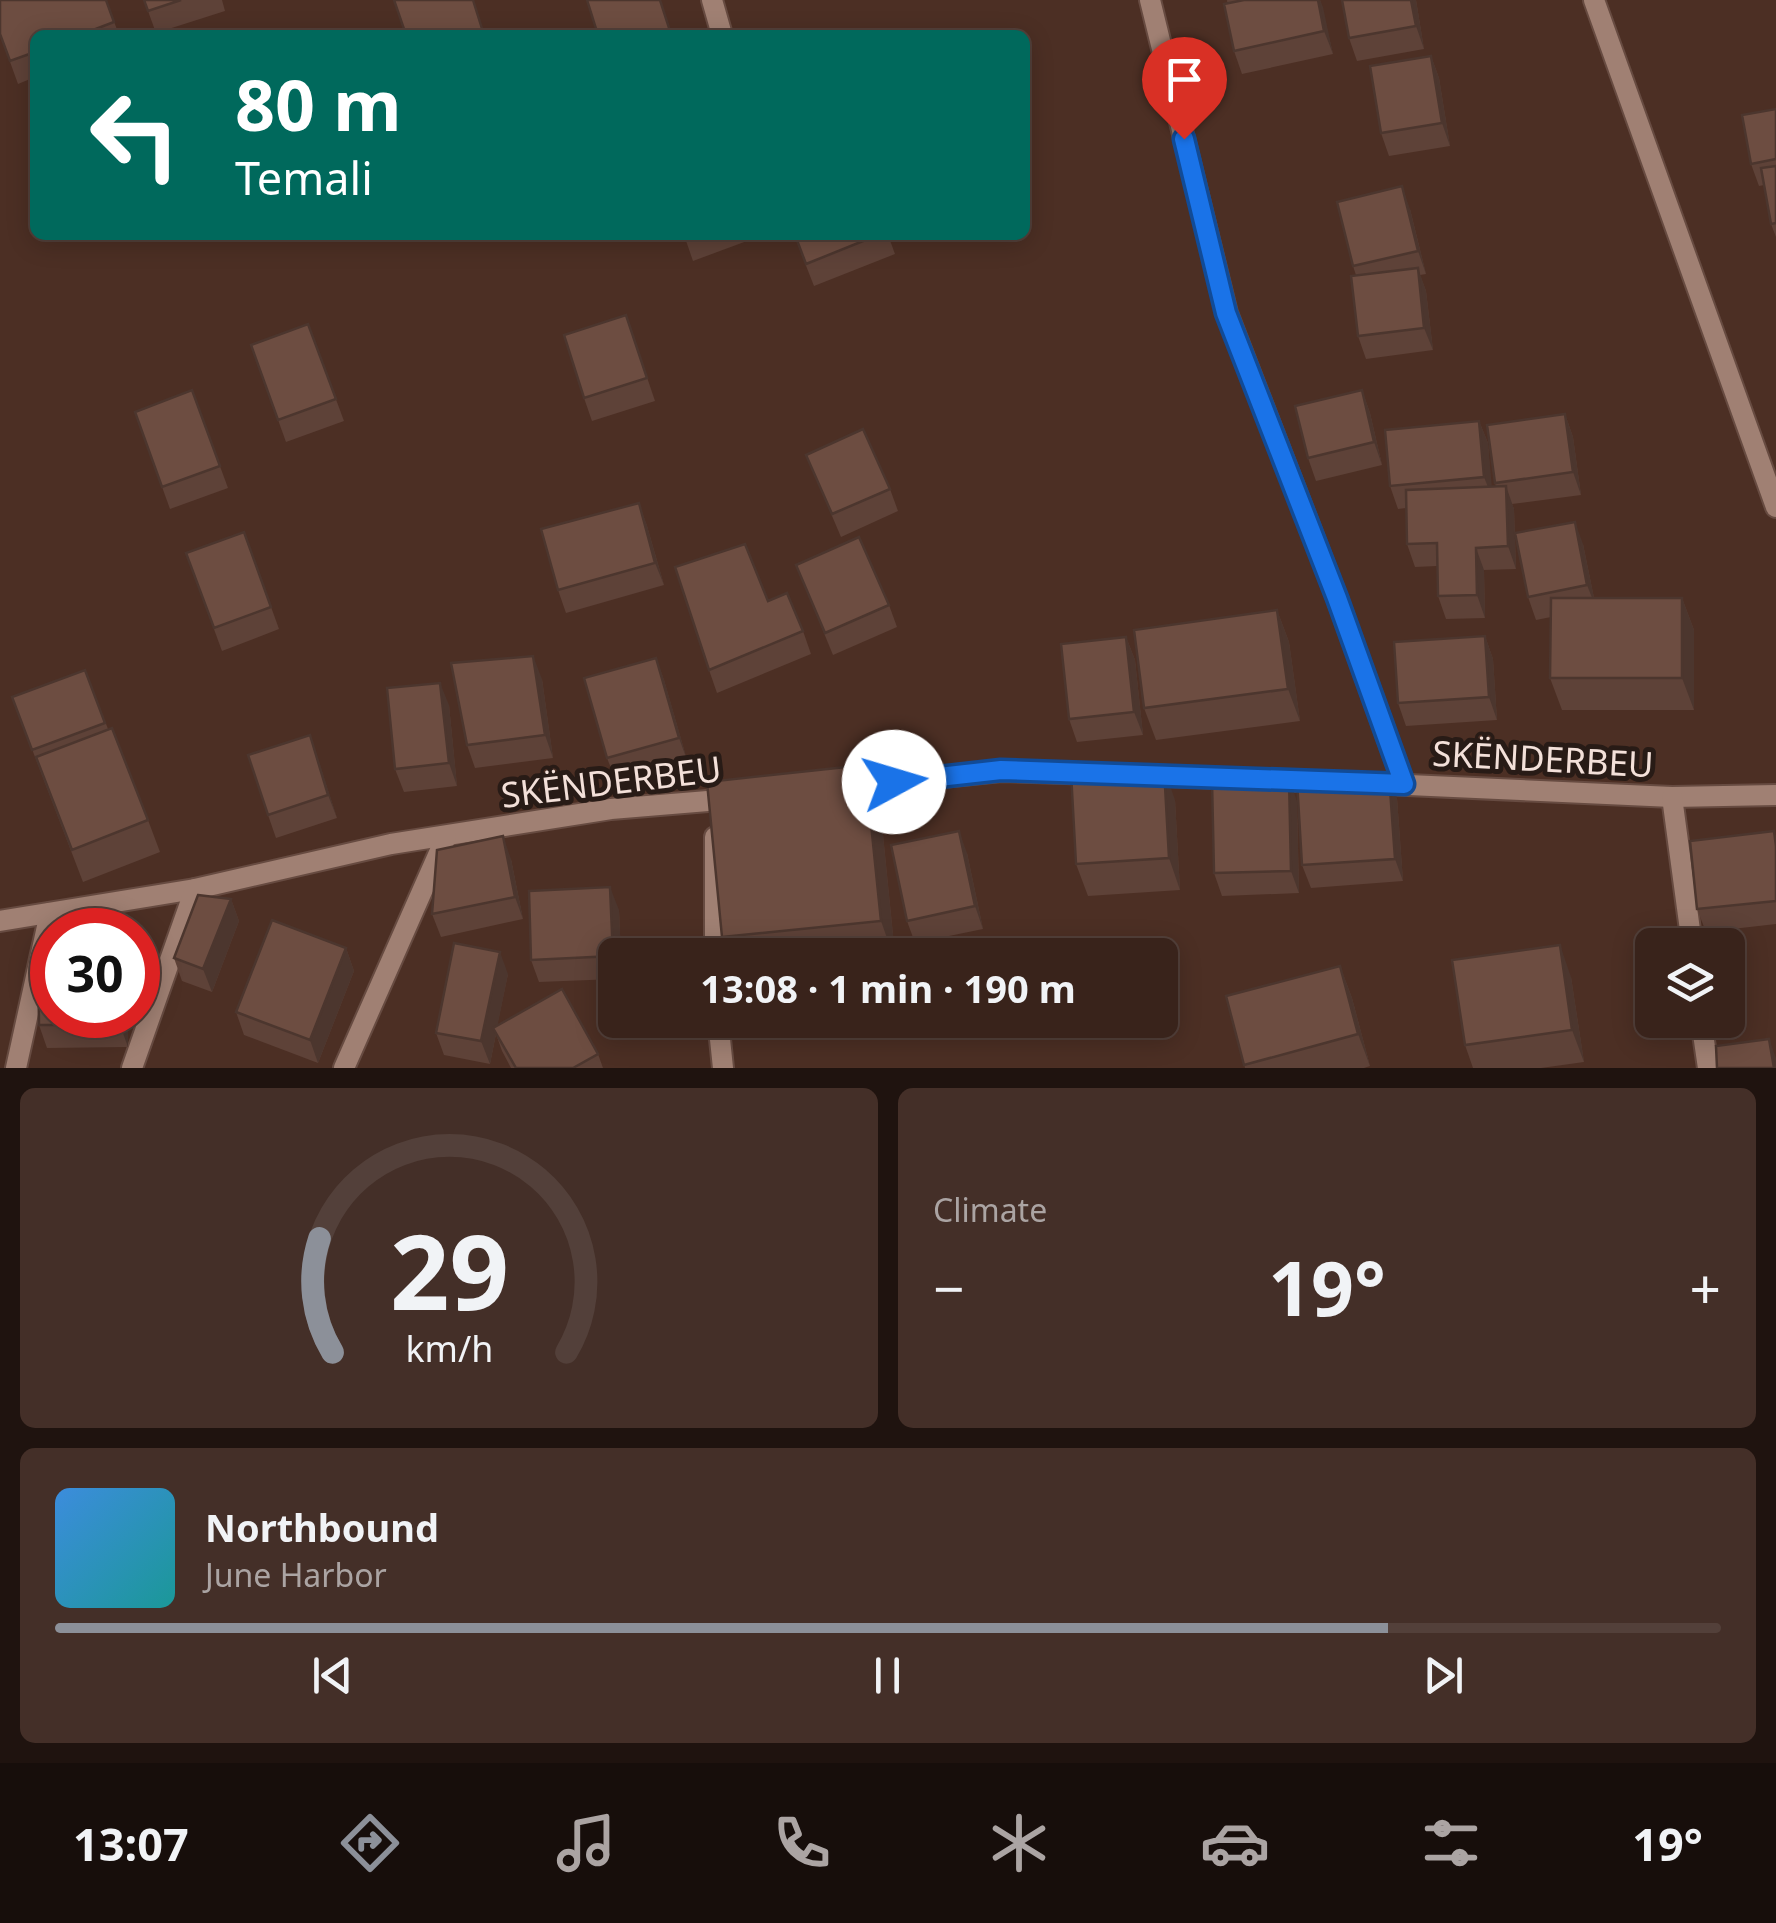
<!DOCTYPE html>
<meta charset="utf-8">
<style>
:root{--surface:#39231b;--page:#442f28;--text:#f1f3f6;--muted:#aba4a3;--line:#53403a;--accent:#8c9099}
body{margin:0;font-family:"Noto Sans",sans-serif;background:var(--page);color:var(--text);height:100vh;display:flex;flex-direction:column;font-size:38px;white-space:nowrap}
*{box-sizing:border-box;margin:0}
p{font-size:32px;color:var(--muted)}
.icon{flex:none;width:55px;height:55px;fill:none;stroke:currentColor;stroke-width:2;stroke-linecap:round;stroke-linejoin:round}
.map{position:relative;height:1068px;overflow:hidden}
.side{display:flex;flex-direction:column;gap:20px;padding:20px;background:#1f130f;flex:1}
.side>*{flex:none}
.guide{position:absolute;left:30px;top:30px;width:1000px;height:210px;border-radius:15px;box-shadow:0 5px 25px #0003,0 0 0 2px var(--line);background:#00695c;color:#fff;overflow:hidden}
.tools{position:absolute;left:1635px;top:928px;display:grid;gap:20px}
.tools a{display:grid;place-items:center;width:110px;height:110px;border-radius:15px;background:var(--surface);box-shadow:0 5px 25px #0003,0 0 0 2px var(--line);font-size:50px}
.speed{position:absolute;left:30px;top:908px;display:flex;gap:20px;font-size:50px;font-weight:700;text-align:center}
.speed>*{display:grid;place-content:center;width:130px;height:130px;border-radius:50%;background:var(--surface);box-shadow:0 5px 25px #0003,0 0 0 2px var(--line);line-height:1}
.speed .limit{border:15px solid #d22;background:#fff;color:#111}
.pin{position:absolute;display:grid;place-items:center;width:85px;height:85px;color:#fff;margin:-102px -42px;border-radius:50% 50% 50% 0;rotate:-45deg;box-shadow:0 0 10px #0007}
.pin .icon{rotate:45deg}
.me{position:absolute;width:110px;margin:-55px;rotate:84deg;stroke-linejoin:round;filter:drop-shadow(0 0 8px #0008)}
.turn{display:flex;align-items:center;gap:35px;height:210px;padding:0 40px;font-size:45px}
.turn .icon{width:130px;height:130px;stroke-width:2.5}
.turn b{display:block;font-size:70px;line-height:85px}
.big{font-size:75px;font-weight:700;line-height:1.1}
.side .card{flex:1;display:flex;flex-direction:column;justify-content:center;gap:15px;min-width:0;padding:0 35px;border-radius:15px;background:var(--page)}
.side .dial{align-items:center;gap:0}
.dial svg{height:260px;overflow:visible;fill:none;stroke:var(--line);stroke-width:7;stroke-linecap:round;text-anchor:middle}
.dial text{fill:var(--text);stroke:none}
.song{display:flex;align-items:center;gap:30px}
.cover{width:120px;height:120px;border-radius:15px;background:linear-gradient(135deg,hsl(210 70% 55%),hsl(180 70% 35%))}
.played{height:10px;border-radius:5px;background:linear-gradient(90deg,var(--accent) 80%,var(--line) 80%)}
.keys{display:flex;justify-content:space-around;direction:ltr}
.heat{display:flex;justify-content:space-between;align-items:center;font-size:55px;direction:ltr}
.side .tiles{flex:1;display:grid;gap:20px;grid-template-columns:1fr 1fr}
.card:last-child{grid-column:span 2}
.trip{position:absolute;left:598px;top:938px;width:580px;height:100px;border-radius:15px;background:var(--surface);box-shadow:0 5px 25px #0003,0 0 0 2px var(--line);font-weight:700;line-height:100px;text-align:center}
.menu{display:flex;height:160px;justify-content:space-around;align-items:center;background:#170e0b;color:var(--muted)}
.menu .icon{width:70px;height:70px}
.menu .selected{color:var(--accent)}
.menu b{font-size:45px;color:var(--text)}
.map>svg:first-child{display:block}
.lines{fill:none;stroke-linecap:round;stroke-linejoin:round}
.lane-casing{stroke:#674b41;stroke-width:24}
.street-casing{stroke:#674b41;stroke-width:24}
.lane{stroke:#a08073;stroke-width:20}
.street{stroke:#a08073;stroke-width:20}
.wall{fill:#5e4238}
.shaded-wall{fill:#4c362e}
.building{fill:#6d4d41;stroke:#4c362e;stroke-width:2.5}
.route-casing{stroke:#114b97;stroke-width:25}
.route{stroke:#1a73e8;stroke-width:18}
.labels{text-anchor:middle;dominant-baseline:central;stroke-width:10;stroke-linejoin:round;paint-order:stroke}
.street-label{font-size:35px;fill:#f3e0d9;stroke:#281b16}
</style>
<div class="map">
<svg width="1776" height="1068" viewBox="0 0 1776 1068">
<rect width="100%" height="100%" fill="#4c2f24"/>
<g class="lines">
<defs>
<path id="lane" d="M 16,1068 L 50,913"/>
<g id="street">
<path d="M 712,0 L 722,35"/>
<path d="M 1150,0 L 1227,313 L 1337,598 L 1404,784"/>
<path d="M 1594,0 L 1776,507"/>
<path d="M 1140,775 L 1330,782"/>
<path d="M 1364,783 L 1672,797 L 1776,795"/>
<path d="M 845,787 L 1001,771 L 1096,774"/>
<path d="M 1672,797 L 1692,945"/>
<path d="M 0,921 L 195,889 L 391,844 L 611,809 L 732,799"/>
<path d="M 715,955 L 715,837"/>
<path d="M 718,1020 L 723,1068"/>
<path d="M 1701,1020 L 1708,1068"/>
<path d="M 132,1068 L 195,889"/>
<path d="M 344,1068 L 446,837"/>
</g>
</defs>
<use href="#lane" class="lane-casing"/>
<use href="#street" class="street-casing"/>
<use href="#lane" class="lane"/>
<use href="#street" class="street"/>
</g>
<g class="wall">
<path d="M 106,0 L 119,35 L 35,35 L 35,77 L 18,84 L 0,34 Z"/>
<path d="M 144,0 L 222,0 L 225,11 L 156,33 Z"/>
<path d="M 1227,0 L 1320,0 L 1333,54 L 1242,74 L 1234,51 Z"/>
<path d="M 1416,0 L 1424,49 L 1357,61 L 1349,38 Z"/>
<path d="M 1431,56 L 1439,78 L 1450,146 L 1389,156 L 1381,133 Z"/>
<path d="M 1776,109 L 1776,237 L 1771,224 L 1764,185 L 1759,186 L 1751,164 Z"/>
<path d="M 1410,209 L 1426,274 L 1420,275 L 1426,291 L 1433,350 L 1366,359 L 1358,336 L 1356,275 L 1353,266 Z"/>
<path d="M 684,235 L 753,235 L 755,238 L 693,261 Z"/>
<path d="M 794,235 L 888,235 L 895,254 L 814,286 Z"/>
<path d="M 626,315 L 655,401 L 592,421 L 584,398 Z"/>
<path d="M 308,324 L 344,421 L 286,442 L 251,345 Z"/>
<path d="M 192,390 L 228,488 L 170,509 L 135,412 Z"/>
<path d="M 1362,390 L 1370,413 L 1382,465 L 1316,481 L 1308,458 Z"/>
<path d="M 1565,414 L 1573,437 L 1581,495 L 1512,504 L 1514,509 L 1516,569 L 1484,570 L 1485,618 L 1446,619 L 1438,596 L 1437,566 L 1415,567 L 1407,544 L 1406,508 L 1398,509 L 1390,486 L 1479,421 L 1488,443 L 1491,487 L 1496,487 L 1495,483 Z"/>
<path d="M 806,455 L 890,489 L 898,511 L 841,537 Z"/>
<path d="M 639,503 L 647,526 L 664,585 L 566,613 L 558,590 Z"/>
<path d="M 244,532 L 279,629 L 222,651 L 186,553 Z"/>
<path d="M 1583,544 L 1594,598 L 1682,598 L 1694,630 L 1694,710 L 1562,710 L 1550,678 L 1551,617 L 1536,620 L 1528,597 Z"/>
<path d="M 796,565 L 889,605 L 897,627 L 833,655 Z"/>
<path d="M 768,601 L 803,631 L 811,654 L 717,693 L 709,670 Z"/>
<path d="M 1277,610 L 1289,642 L 1300,721 L 1156,740 L 1144,708 Z"/>
<path d="M 1485,636 L 1493,659 L 1497,720 L 1406,726 L 1398,703 Z"/>
<path d="M 1126,637 L 1135,660 L 1143,735 L 1077,742 L 1069,719 Z"/>
<path d="M 656,658 L 664,680 L 687,760 L 616,781 L 607,758 Z"/>
<path d="M 85,670 L 108,729 L 148,820 L 160,852 L 83,882 L 12,697 Z"/>
<path d="M 542,679 L 553,758 L 475,768 L 467,745 Z"/>
<path d="M 449,705 L 457,786 L 404,792 L 395,769 Z"/>
<path d="M 310,735 L 337,818 L 276,838 L 268,815 Z"/>
<path d="M 1397,798 L 1403,881 L 1311,888 L 1302,865 Z"/>
<path d="M 1175,800 L 1180,890 L 1088,896 L 1076,864 Z"/>
<path d="M 1297,801 L 1299,893 L 1222,896 L 1214,873 Z"/>
<path d="M 880,805 L 895,955 L 729,955 L 722,937 Z"/>
<path d="M 1776,835 L 1776,924 L 1706,932 L 1697,909 Z"/>
<path d="M 967,853 L 983,929 L 915,943 L 907,921 Z"/>
<path d="M 511,859 L 523,919 L 441,937 L 432,914 Z"/>
<path d="M 231,899 L 239,921 L 212,992 L 182,981 L 174,958 Z"/>
<path d="M 619,910 L 621,955 L 615,955 L 615,979 L 539,982 L 531,960 Z"/>
<path d="M 346,948 L 354,971 L 318,1063 L 244,1035 L 236,1012 Z"/>
<path d="M 1340,966 L 1352,998 L 1370,1066 L 1364,1068 L 1245,1068 L 1226,996 Z"/>
<path d="M 508,974 L 497,1026 L 598,1054 L 603,1068 L 511,1068 L 502,1051 L 496,1034 L 490,1064 L 444,1055 L 436,1033 Z"/>
<path d="M 1571,977 L 1584,1062 L 1541,1068 L 1473,1068 L 1465,1045 Z"/>
<path d="M 52,1015 L 128,1015 L 128,1047 L 47,1048 L 39,1025 Z"/>
</g>
<g class="shaded-wall">
<path d="M 1318,0 L 1320,0 L 1323,7 L 1333,54 L 1324,31 Z"/>
<path d="M 1411,0 L 1416,0 L 1424,49 L 1416,26 Z"/>
<path d="M 1431,56 L 1439,78 L 1450,146 L 1442,123 Z"/>
<path d="M 1402,186 L 1410,209 L 1426,274 L 1418,251 Z"/>
<path d="M 1418,268 L 1426,291 L 1433,350 L 1424,328 Z"/>
<path d="M 1362,390 L 1370,413 L 1382,465 L 1374,442 Z"/>
<path d="M 1565,414 L 1573,437 L 1581,495 L 1573,472 Z"/>
<path d="M 1479,421 L 1488,443 L 1493,500 L 1484,477 Z"/>
<path d="M 1506,486 L 1514,509 L 1516,569 L 1508,546 Z"/>
<path d="M 639,503 L 647,526 L 664,585 L 655,563 Z"/>
<path d="M 1575,522 L 1583,544 L 1596,608 L 1587,585 Z"/>
<path d="M 1476,548 L 1484,570 L 1485,618 L 1477,595 Z"/>
<path d="M 1682,598 L 1694,630 L 1694,710 L 1682,678 Z"/>
<path d="M 1277,610 L 1289,642 L 1300,721 L 1288,689 Z"/>
<path d="M 1485,636 L 1493,659 L 1497,720 L 1489,697 Z"/>
<path d="M 1126,637 L 1135,660 L 1143,735 L 1134,712 Z"/>
<path d="M 533,656 L 542,679 L 553,758 L 545,735 Z"/>
<path d="M 656,658 L 664,680 L 687,760 L 679,738 Z"/>
<path d="M 440,683 L 449,705 L 457,786 L 449,763 Z"/>
<path d="M 310,735 L 318,758 L 337,818 L 328,795 Z"/>
<path d="M 865,765 L 880,805 L 895,955 L 893,955 L 881,921 Z"/>
<path d="M 1164,768 L 1175,800 L 1180,890 L 1169,858 Z"/>
<path d="M 1389,775 L 1397,798 L 1403,881 L 1395,859 Z"/>
<path d="M 1289,778 L 1297,801 L 1299,893 L 1291,871 Z"/>
<path d="M 959,831 L 967,853 L 983,929 L 975,906 Z"/>
<path d="M 503,836 L 511,859 L 523,919 L 515,897 Z"/>
<path d="M 610,887 L 619,910 L 621,955 L 615,955 L 615,961 L 613,956 Z"/>
<path d="M 231,899 L 239,921 L 212,992 L 203,969 Z"/>
<path d="M 1560,945 L 1571,977 L 1584,1062 L 1572,1030 Z"/>
<path d="M 346,948 L 354,971 L 318,1063 L 310,1040 Z"/>
<path d="M 500,952 L 508,974 L 496,1033 L 493,1028 L 496,1034 L 490,1064 L 481,1041 Z"/>
<path d="M 1340,966 L 1352,998 L 1370,1066 L 1358,1034 Z"/>
<path d="M 120,1015 L 128,1015 L 128,1047 L 120,1025 Z"/>
<path d="M 1769,1039 L 1776,1058 L 1776,1068 L 1774,1068 Z"/>
</g>
<g class="building">
<path d="M 0,0 L 106,0 L 114,22 L 80,35 L 35,35 L 35,52 L 10,61 L 0,34 Z"/>
<path d="M 144,0 L 181,0 L 148,11 Z"/>
<path d="M 394,0 L 473,0 L 484,35 L 406,35 Z"/>
<path d="M 587,0 L 660,0 L 671,34 L 598,35 Z"/>
<path d="M 1244,0 L 1318,0 L 1324,31 L 1234,51 L 1224,4 Z"/>
<path d="M 1342,0 L 1411,0 L 1416,26 L 1349,38 Z"/>
<path d="M 1431,56 L 1442,123 L 1381,133 L 1370,66 Z"/>
<path d="M 1776,109 L 1776,159 L 1751,164 L 1742,115 Z"/>
<path d="M 1776,166 L 1776,223 L 1771,224 L 1761,168 Z"/>
<path d="M 1402,186 L 1418,251 L 1353,266 L 1337,202 Z"/>
<path d="M 795,235 L 878,235 L 806,264 Z"/>
<path d="M 1418,268 L 1424,328 L 1358,336 L 1351,276 Z"/>
<path d="M 626,315 L 647,378 L 584,398 L 564,335 Z"/>
<path d="M 308,324 L 336,399 L 278,420 L 251,345 Z"/>
<path d="M 192,390 L 220,466 L 162,487 L 135,412 Z"/>
<path d="M 1362,390 L 1374,442 L 1308,458 L 1295,406 Z"/>
<path d="M 1565,414 L 1573,472 L 1495,483 L 1487,425 Z"/>
<path d="M 1479,421 L 1484,477 L 1390,486 L 1385,430 Z"/>
<path d="M 863,429 L 890,489 L 832,514 L 806,455 Z"/>
<path d="M 1506,486 L 1508,546 L 1476,548 L 1477,595 L 1438,596 L 1437,543 L 1407,544 L 1406,490 Z"/>
<path d="M 639,503 L 655,563 L 558,590 L 541,529 Z"/>
<path d="M 1575,522 L 1587,585 L 1528,597 L 1515,533 Z"/>
<path d="M 244,532 L 271,607 L 214,628 L 186,553 Z"/>
<path d="M 859,537 L 889,605 L 825,633 L 796,565 Z"/>
<path d="M 745,544 L 768,601 L 787,593 L 803,631 L 709,670 L 675,567 Z"/>
<path d="M 1551,598 L 1682,598 L 1682,678 L 1550,678 Z"/>
<path d="M 1277,610 L 1288,689 L 1144,708 L 1134,630 Z"/>
<path d="M 1485,636 L 1489,697 L 1398,703 L 1394,642 Z"/>
<path d="M 1126,637 L 1134,712 L 1069,719 L 1061,644 Z"/>
<path d="M 533,656 L 545,735 L 467,745 L 451,663 Z"/>
<path d="M 656,658 L 679,738 L 607,758 L 584,678 Z"/>
<path d="M 85,670 L 105,723 L 32,750 L 12,697 Z"/>
<path d="M 440,683 L 449,763 L 395,769 L 387,688 Z"/>
<path d="M 112,728 L 148,820 L 72,850 L 36,757 Z"/>
<path d="M 310,735 L 328,795 L 268,815 L 248,755 Z"/>
<path d="M 865,765 L 881,921 L 722,937 L 707,782 Z"/>
<path d="M 1164,768 L 1169,858 L 1076,864 L 1071,773 Z"/>
<path d="M 1389,775 L 1395,859 L 1302,865 L 1297,781 Z"/>
<path d="M 1289,778 L 1291,871 L 1214,873 L 1212,781 Z"/>
<path d="M 959,831 L 975,906 L 907,921 L 891,845 Z"/>
<path d="M 1774,831 L 1776,846 L 1776,901 L 1697,909 L 1690,841 Z"/>
<path d="M 503,836 L 515,897 L 432,914 L 437,850 Z"/>
<path d="M 610,887 L 613,956 L 531,960 L 529,891 Z"/>
<path d="M 198,895 L 231,899 L 203,969 L 174,958 Z"/>
<path d="M 272,920 L 346,948 L 310,1040 L 236,1012 Z"/>
<path d="M 38,943 L 52,943 L 52,1015 L 120,1015 L 120,1025 L 39,1025 Z"/>
<path d="M 454,943 L 500,952 L 481,1041 L 436,1033 Z"/>
<path d="M 1560,945 L 1572,1030 L 1465,1045 L 1452,960 Z"/>
<path d="M 1340,966 L 1358,1034 L 1244,1065 L 1226,996 Z"/>
<path d="M 562,989 L 598,1054 L 573,1068 L 516,1068 L 493,1028 Z"/>
<path d="M 1769,1039 L 1774,1068 L 1717,1068 L 1716,1046 Z"/>
</g>
<g class="lines">
<defs>
<path id="route" d="M 894,782 L 1001,770 L 1404,784 L 1337,598 L 1226,313 L 1184,139"/>
</defs>
<use href="#route" class="route-casing"/>
<use href="#route" class="route"/>
</g>
<g class="labels">
<g class="street-label">
<text transform="translate(1543 758) rotate(3)">SKËNDERBEU</text>
<text transform="translate(611 781) rotate(-7)">SKËNDERBEU</text>
</g>
</g>
</svg>
<div class="tools">
<a><svg class="icon" aria-label="layers" viewBox="0 0 24 24"><path d="M12 4l9 5-9 5-9-5zM3 14l9 5 9-5"/></svg></a>
</div>
<div class="speed"><div class="limit">30</div></div>
<div class="pin" style="left:1184px;top:139px;background:#d93025"><svg class="icon" aria-label="arrive" viewBox="0 0 24 24"><path d="M6 21V4h12l-3 4 3 4H6"/></svg></div>
<svg class="me" style="left:894px;top:782px" viewBox="-20 -20 40 40"><circle r="19" fill="#fff"/><path d="M0-13L10 11 0 6-10 11z" fill="#1a73e8"/></svg>
<div class="trip">13:08 · 1 min · 190 m</div>
<div class="guide">
<div class="turn"><svg class="icon" aria-label="left" viewBox="0 0 24 24"><path d="M17 20v-9H6M10 6l-5 5 5 5"/></svg><div><b>80 m</b>Temali</div></div>
</div>
</div>
<section class="side">
<div class="tiles">
<div class="card dial"><svg viewBox="0 0 100 80">
<path d="M14 69A42 42 0 1 1 86 69"/>
<path d="M14 69A42 42 0 0 1 10 34" stroke="#8c9099"/>
<text x="50" y="56" font-size="32" font-weight="700">29</text>
<text x="50" y="72" font-size="11">km/h</text>
</svg></div>
<div class="card"><p>Climate</p>
<div class="heat"><a>−</a><b class="big">19°</b><a>+</a></div>
</div>
<div class="card">
<div class="song"><i class="cover"></i><div><b>Northbound</b><p>June Harbor</p></div></div>
<div class="played"></div>
<div class="keys"><svg class="icon" aria-label="previous" viewBox="0 0 24 24"><path d="M18 5L8 12l10 7zM5 5v14"/></svg><svg class="icon" aria-label="pause" viewBox="0 0 24 24"><path d="M8 5v14M16 5v14"/></svg><svg class="icon" aria-label="next" viewBox="0 0 24 24"><path d="M6 5l10 7-10 7zM19 5v14"/></svg></div>
</div>
</div>
</section>
<nav class="menu">
<b>13:07</b>
<svg class="icon selected" aria-label="directions" viewBox="0 0 24 24"><path d="M12 3l9 9-9 9-9-9zM9 14v-3h6M13 9l2 2-2 2"/></svg>
<svg class="icon" aria-label="music" viewBox="0 0 24 24"><path d="M9 18V5l10-2v13"/><circle cx="6" cy="18" r="3"/><circle cx="16" cy="16" r="3"/></svg>
<svg class="icon" aria-label="phone" viewBox="0 0 24 24"><path d="M5 4h4l2 5-3 2q2 4 5 5l2-3 5 2v4C11 20 4 13 5 4z"/></svg>
<svg class="icon" aria-label="climate" viewBox="0 0 24 24"><path d="M12 3v18M4 7l16 10M4 17L20 7"/></svg>
<svg class="icon" aria-label="car" viewBox="0 0 24 24"><path d="M5 17H2v-5l4-1 3-4h7l3 4 3 1v5h-3M9 17h6M6 11h13"/><circle cx="7" cy="17" r="2"/><circle cx="17" cy="17" r="2"/></svg>
<svg class="icon" aria-label="filters" viewBox="0 0 24 24"><path d="M4 7h16M4 17h16"/><circle cx="9" cy="7" r="2"/><circle cx="15" cy="17" r="2"/></svg>
<b>19°</b>
</nav>
